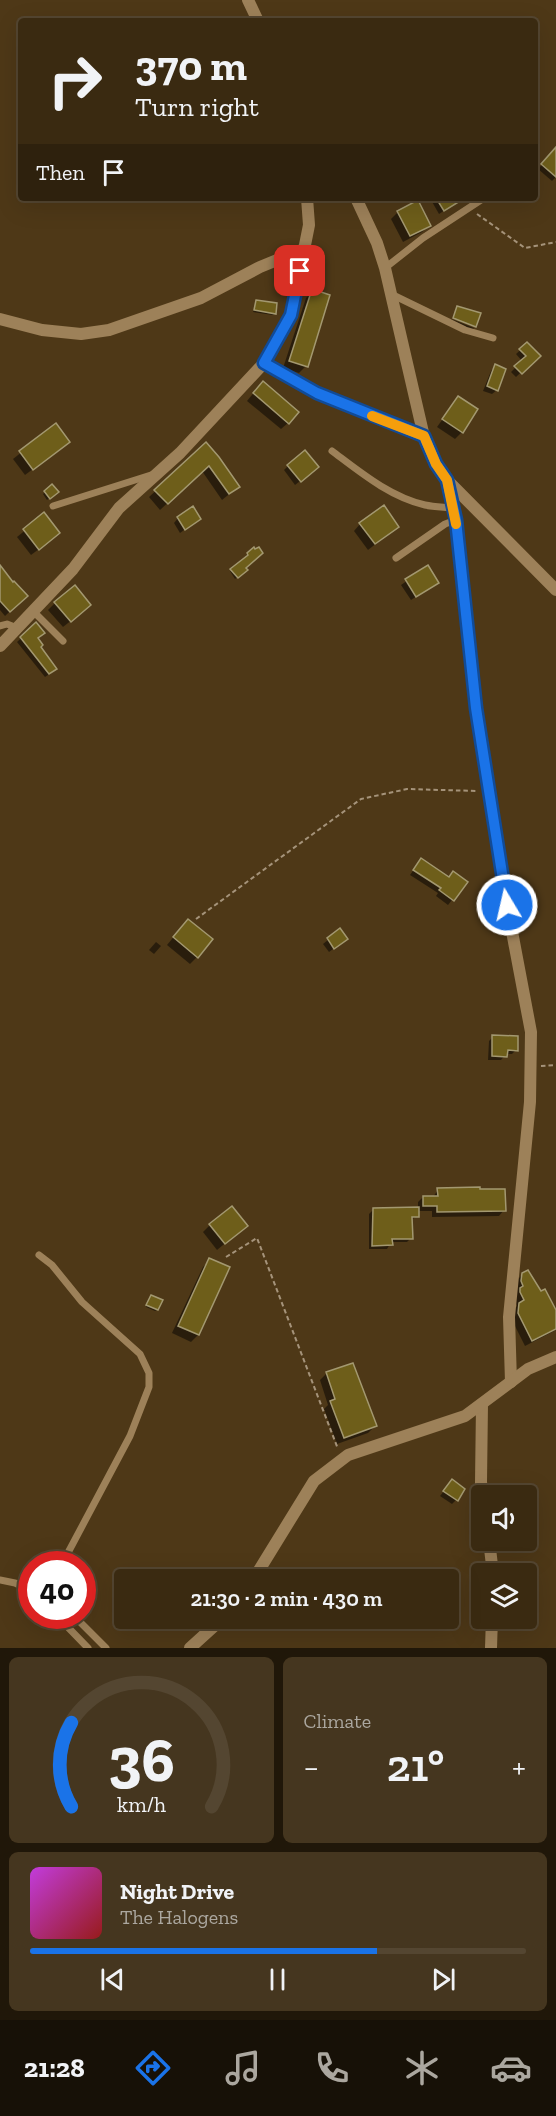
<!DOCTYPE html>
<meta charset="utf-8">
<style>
:root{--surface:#3a2a11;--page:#45361f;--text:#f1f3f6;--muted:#aba79f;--line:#544631;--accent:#1a73e8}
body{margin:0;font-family:"Zilla Slab",serif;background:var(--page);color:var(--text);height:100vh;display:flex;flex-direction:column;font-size:22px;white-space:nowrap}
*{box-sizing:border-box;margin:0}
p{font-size:20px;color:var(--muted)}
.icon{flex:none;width:33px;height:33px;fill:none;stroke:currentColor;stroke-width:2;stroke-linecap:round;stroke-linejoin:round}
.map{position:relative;height:1648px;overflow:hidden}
.side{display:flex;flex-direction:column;gap:9px;padding:9px;background:#201709;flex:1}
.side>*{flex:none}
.hud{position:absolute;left:18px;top:18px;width:520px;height:183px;border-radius:6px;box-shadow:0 6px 24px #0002,0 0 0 2px var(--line);background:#3a2a11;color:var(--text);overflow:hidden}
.tools{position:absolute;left:471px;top:1485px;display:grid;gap:12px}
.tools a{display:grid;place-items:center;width:66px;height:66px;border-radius:6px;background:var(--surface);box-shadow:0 6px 24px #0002,0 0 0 2px var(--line);font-size:30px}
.speed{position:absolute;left:18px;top:1551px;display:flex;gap:12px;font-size:30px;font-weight:700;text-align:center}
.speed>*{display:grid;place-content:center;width:78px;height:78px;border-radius:50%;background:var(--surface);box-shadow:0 6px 24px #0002,0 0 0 2px var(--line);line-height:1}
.speed .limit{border:9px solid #d22;background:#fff;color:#111}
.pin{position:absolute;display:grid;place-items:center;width:51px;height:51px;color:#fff;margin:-26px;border-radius:12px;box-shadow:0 3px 9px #0006}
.me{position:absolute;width:66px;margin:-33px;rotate:351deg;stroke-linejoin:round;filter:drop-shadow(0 0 4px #0008)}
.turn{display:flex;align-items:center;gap:21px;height:126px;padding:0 18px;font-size:27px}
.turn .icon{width:78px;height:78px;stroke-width:2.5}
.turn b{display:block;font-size:42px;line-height:51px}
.then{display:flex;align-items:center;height:57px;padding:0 18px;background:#0003;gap:12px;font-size:22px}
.big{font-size:45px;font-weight:600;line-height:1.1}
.side .widget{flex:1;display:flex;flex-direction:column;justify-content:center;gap:9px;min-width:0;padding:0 21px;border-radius:9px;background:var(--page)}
.side .dial{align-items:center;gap:0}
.dial svg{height:156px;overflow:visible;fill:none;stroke:var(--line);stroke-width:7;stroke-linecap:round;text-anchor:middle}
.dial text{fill:var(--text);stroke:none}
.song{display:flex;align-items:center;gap:18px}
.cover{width:72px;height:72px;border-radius:9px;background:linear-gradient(135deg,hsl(290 70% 55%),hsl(0 70% 35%))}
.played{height:6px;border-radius:3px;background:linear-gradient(90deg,var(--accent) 70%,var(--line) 70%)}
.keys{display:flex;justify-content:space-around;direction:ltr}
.heat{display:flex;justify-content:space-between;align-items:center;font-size:33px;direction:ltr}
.side .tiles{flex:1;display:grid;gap:9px;grid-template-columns:1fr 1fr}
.widget:last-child{grid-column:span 2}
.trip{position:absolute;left:114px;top:1569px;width:345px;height:60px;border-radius:6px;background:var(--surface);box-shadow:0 6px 24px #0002,0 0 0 2px var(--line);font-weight:600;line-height:60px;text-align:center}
.tabs{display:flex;height:96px;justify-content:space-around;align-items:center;background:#171107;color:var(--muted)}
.tabs .icon{width:42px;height:42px}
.tabs .current{color:var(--accent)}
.tabs b{font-size:27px;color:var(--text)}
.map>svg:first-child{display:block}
.shadow{fill:#0007}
.building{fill:#6e5e1a;stroke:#a39870;stroke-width:1.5}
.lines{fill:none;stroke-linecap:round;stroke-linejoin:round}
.path{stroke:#a5937a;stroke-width:2;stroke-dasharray:4.5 3;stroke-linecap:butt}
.service{stroke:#9d8159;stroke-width:7}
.minor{stroke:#9d8159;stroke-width:12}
.tertiary{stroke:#9d8159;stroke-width:12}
.route-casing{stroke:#114b97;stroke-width:15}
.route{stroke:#1a73e8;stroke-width:10}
.slow{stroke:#f59e0b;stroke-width:10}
</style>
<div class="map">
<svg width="556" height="1648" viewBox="0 0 556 1648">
<rect width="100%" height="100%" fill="#4e3817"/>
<g class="shadow">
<path d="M 553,153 L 556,156 L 556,177 L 552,181 L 538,169 Z"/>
<path d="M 433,198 L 455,198 L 457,202 L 439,214 L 431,200 Z"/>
<path d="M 398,212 L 429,225 L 422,232 L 403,242 L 391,219 Z"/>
<path d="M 313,291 L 306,366 L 299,373 L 283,368 L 306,298 Z"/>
<path d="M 257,301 L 275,313 L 273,315 L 253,312 Z"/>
<path d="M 451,319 L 474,328 L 471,331 L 450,322 Z"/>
<path d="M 527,344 L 538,356 L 516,377 L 511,372 L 522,361 L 516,354 Z"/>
<path d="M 495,366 L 497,390 L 492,394 L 483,391 L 491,371 Z"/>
<path d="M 256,390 L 288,423 L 281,429 L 247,401 Z"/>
<path d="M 458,398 L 462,432 L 455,439 L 437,427 Z"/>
<path d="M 56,425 L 61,448 L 25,475 L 13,459 Z"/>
<path d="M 206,444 L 238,487 L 222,500 L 202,471 L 160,510 L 149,497 Z"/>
<path d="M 288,466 L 313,471 L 295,485 L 284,470 Z"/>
<path d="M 52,486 L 57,492 L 47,500 L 43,494 Z"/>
<path d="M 44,515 L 51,540 L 31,555 L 17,537 Z"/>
<path d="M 178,518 L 199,519 L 180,533 L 174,523 Z"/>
<path d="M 360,524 L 397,527 L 368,550 L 354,531 Z"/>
<path d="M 253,549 L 244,568 L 246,570 L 235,579 L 230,571 L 247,558 L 246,556 Z"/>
<path d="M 0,567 L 13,584 L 26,596 L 5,616 L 0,610 Z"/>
<path d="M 427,567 L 437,583 L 411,600 L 401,585 Z"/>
<path d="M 55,603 L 82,612 L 63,627 L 48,610 Z"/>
<path d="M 36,624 L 36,639 L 51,673 L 45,677 L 17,642 Z"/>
<path d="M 417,865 L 448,878 L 466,882 L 448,905 L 436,896 L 438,893 L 410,875 Z"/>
<path d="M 181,928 L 197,957 L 190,964 L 167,945 Z"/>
<path d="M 339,931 L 341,943 L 329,952 L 323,944 Z"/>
<path d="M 156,942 L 161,946 L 154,954 L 149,950 Z"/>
<path d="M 493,1037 L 516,1050 L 512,1054 L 506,1054 L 501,1060 L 488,1060 L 489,1041 Z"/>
<path d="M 438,1190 L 504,1210 L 499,1216 L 432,1217 L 432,1211 L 417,1211 L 417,1216 L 411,1220 L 411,1238 L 407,1242 L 391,1242 L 387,1249 L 369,1249 L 369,1214 L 373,1210 L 418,1208 L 418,1202 L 423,1197 L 433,1197 Z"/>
<path d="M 210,1225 L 246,1226 L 217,1250 L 203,1232 Z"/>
<path d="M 210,1260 L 228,1268 L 198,1335 L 191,1342 L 172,1333 L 203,1267 Z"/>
<path d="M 522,1275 L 556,1314 L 556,1330 L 525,1346 L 512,1320 L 513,1311 L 517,1306 L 514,1299 L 516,1281 Z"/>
<path d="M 149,1298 L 157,1310 L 155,1311 L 146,1307 Z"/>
<path d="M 327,1373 L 375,1426 L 368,1433 L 337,1444 L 324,1409 L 328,1405 L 320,1380 Z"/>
<path d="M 452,1481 L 456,1500 L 452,1504 L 440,1496 Z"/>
</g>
<g class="building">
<path d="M 556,147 L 556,177 L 541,164 Z"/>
<path d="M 436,198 L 465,198 L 444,211 Z"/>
<path d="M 418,200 L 431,226 L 410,236 L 397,211 Z"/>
<path d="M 312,289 L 330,295 L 308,367 L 289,361 Z"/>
<path d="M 256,300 L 277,303 L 276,314 L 254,310 Z"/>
<path d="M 457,306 L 481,313 L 476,327 L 453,318 Z"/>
<path d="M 527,342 L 541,356 L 522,374 L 514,366 L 526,356 L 519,349 Z"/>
<path d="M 495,364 L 506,369 L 498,391 L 487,386 Z"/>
<path d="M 263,381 L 299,412 L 289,424 L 253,393 Z"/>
<path d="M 458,396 L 478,409 L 463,433 L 442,419 Z"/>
<path d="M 56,423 L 70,442 L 33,470 L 19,451 Z"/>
<path d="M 206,442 L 219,457 L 240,487 L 229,494 L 209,466 L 168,504 L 154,490 Z"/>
<path d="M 305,450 L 319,467 L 301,482 L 287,465 Z"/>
<path d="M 52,484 L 59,492 L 50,499 L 44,491 Z"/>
<path d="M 384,505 L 399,527 L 375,544 L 359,523 Z"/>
<path d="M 193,506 L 201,519 L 185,530 L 177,517 Z"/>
<path d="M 44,512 L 60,533 L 39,550 L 23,529 Z"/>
<path d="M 254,547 L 255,549 L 259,547 L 263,553 L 246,568 L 248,570 L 238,578 L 230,569 L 248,555 L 247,553 Z"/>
<path d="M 0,565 L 13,582 L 14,581 L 28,596 L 10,612 L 0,601 Z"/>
<path d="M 428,565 L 439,583 L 416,597 L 405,579 Z"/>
<path d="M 75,585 L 91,605 L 71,622 L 54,602 Z"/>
<path d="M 36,622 L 45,633 L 38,638 L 43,645 L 41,647 L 57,669 L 49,674 L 20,637 Z"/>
<path d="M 421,858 L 449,877 L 453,871 L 468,882 L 454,901 L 439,890 L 441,888 L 413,870 Z"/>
<path d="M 188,919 L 213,939 L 198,958 L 173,937 Z"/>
<path d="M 340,928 L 348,939 L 334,949 L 327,938 Z"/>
<path d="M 492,1035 L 518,1036 L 518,1051 L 508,1050 L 507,1057 L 492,1056 Z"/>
<path d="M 480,1187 L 480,1189 L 505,1189 L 506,1211 L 437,1212 L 437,1206 L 423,1206 L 423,1196 L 438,1196 L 437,1188 Z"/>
<path d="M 232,1206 L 248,1226 L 225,1244 L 209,1224 Z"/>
<path d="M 419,1207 L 419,1217 L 412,1217 L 413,1239 L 392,1239 L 393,1245 L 372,1246 L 373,1208 Z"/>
<path d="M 209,1258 L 230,1267 L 199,1335 L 178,1326 Z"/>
<path d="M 528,1270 L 541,1291 L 545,1289 L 556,1310 L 556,1329 L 532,1341 L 518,1313 L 519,1303 L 524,1300 L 520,1292 L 520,1288 L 523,1286 L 521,1281 L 522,1273 Z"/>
<path d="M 151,1295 L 163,1300 L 158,1310 L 146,1305 Z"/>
<path d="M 353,1363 L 377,1426 L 344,1438 L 330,1401 L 335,1399 L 326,1372 Z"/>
<path d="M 452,1479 L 465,1489 L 458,1501 L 443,1491 Z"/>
</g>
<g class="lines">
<g class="path">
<path d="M 477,214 L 525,248 L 556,242"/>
<path d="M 196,919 L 361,799 L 407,789 L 477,791"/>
<path d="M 541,1066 L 556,1065"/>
<path d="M 226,1257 L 257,1238 L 338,1449"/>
</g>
<g class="service">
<path d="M 385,268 L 423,238 L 484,198"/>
<path d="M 391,297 L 395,296 L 465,330 L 493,338"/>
<path d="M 332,451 C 360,472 390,497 425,505 C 434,507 444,507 453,508"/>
<path d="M 53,506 L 151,475"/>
<path d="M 396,558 L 445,524 L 456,520"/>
<path d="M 33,611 L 63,641"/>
<path d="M 0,626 L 7,624 L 17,628"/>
<path d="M 39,1255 L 52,1265 L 82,1302 L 140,1354 L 149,1373 L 149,1387 L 130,1436 L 62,1564"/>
<path d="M 0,1580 L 15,1583 L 32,1591"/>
<path d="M 57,1616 L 88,1648"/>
<path d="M 74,1616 L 106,1648"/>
</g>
<g class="minor">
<path d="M 0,319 L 42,330 L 81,334 L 109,330 L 201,298 L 260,267 L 304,249"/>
<path d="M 264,363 L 317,393 L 424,436"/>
<path d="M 0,646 L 73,569 L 119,508 L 180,453 L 264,363 L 291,315 L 309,225 L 307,198"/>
<path d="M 482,1404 L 481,1482 L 483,1496"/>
<path d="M 489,1540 L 493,1574"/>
<path d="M 491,1648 L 492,1618"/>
</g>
<g class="tertiary">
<path d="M 248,0 L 258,21"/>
<path d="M 356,198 L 377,243 L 385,268 L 425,441 L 436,464 L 447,480 L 556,590"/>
<path d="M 447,480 L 456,520 L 476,708 L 507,905 L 531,1032 L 530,1102 L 509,1317 L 511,1382"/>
<path d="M 253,1580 L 314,1481 L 348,1455 L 465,1416 L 528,1369 L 556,1357"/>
<path d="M 190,1648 L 223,1618"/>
</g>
</g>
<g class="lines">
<defs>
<path id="route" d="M 300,271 L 291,315 L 264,363 L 317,393 L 424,436 L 436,464 L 447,480 L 456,520 L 476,708 L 507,905"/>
</defs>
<use href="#route" class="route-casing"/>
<use href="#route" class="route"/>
<path class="slow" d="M 372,416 L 424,436 L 436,464 L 447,480 L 456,524"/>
</g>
</svg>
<div class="tools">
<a><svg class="icon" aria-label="sound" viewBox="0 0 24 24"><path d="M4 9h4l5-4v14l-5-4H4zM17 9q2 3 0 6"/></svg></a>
<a><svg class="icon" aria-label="layers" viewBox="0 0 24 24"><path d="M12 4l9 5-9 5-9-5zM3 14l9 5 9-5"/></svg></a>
</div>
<div class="speed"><div class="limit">40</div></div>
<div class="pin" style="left:300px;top:271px;background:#d93025"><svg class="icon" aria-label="arrive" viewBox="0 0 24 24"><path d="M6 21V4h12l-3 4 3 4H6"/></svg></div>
<svg class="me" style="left:507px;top:905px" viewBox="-20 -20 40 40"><circle r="17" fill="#1a73e8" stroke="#fff" stroke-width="3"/><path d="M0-11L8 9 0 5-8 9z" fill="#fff"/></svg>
<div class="trip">21:30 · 2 min · 430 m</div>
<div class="hud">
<div class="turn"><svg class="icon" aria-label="right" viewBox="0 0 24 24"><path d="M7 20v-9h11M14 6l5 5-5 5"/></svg><div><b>370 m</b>Turn right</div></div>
<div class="then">Then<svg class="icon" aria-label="arrive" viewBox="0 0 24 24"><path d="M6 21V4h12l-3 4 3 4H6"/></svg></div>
</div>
</div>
<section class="side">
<div class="tiles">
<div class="widget dial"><svg viewBox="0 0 100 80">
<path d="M14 69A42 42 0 1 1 86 69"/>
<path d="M14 69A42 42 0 0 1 14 26" stroke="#1a73e8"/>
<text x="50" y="56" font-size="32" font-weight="700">36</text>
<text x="50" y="72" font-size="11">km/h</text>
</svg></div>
<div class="widget"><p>Climate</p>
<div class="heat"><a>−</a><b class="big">21°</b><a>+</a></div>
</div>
<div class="widget">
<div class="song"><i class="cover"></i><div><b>Night Drive</b><p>The Halogens</p></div></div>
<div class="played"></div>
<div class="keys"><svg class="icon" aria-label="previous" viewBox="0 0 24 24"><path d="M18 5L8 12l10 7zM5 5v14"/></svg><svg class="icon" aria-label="pause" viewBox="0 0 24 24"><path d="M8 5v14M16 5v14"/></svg><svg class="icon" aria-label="next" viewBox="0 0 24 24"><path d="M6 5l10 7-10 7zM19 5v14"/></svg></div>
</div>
</div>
</section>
<nav class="tabs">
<b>21:28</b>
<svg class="icon current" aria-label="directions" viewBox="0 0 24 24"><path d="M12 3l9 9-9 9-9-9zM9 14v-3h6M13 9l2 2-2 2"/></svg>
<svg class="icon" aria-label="music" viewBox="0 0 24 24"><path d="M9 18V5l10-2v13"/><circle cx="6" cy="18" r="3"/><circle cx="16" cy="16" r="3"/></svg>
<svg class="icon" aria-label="phone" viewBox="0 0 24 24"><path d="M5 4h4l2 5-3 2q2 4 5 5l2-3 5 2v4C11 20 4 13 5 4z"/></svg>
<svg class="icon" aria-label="climate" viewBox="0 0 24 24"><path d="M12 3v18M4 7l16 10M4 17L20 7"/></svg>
<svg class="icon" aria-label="car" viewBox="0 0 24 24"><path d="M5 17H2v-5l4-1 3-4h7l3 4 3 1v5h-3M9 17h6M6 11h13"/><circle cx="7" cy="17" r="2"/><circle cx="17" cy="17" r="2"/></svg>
</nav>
